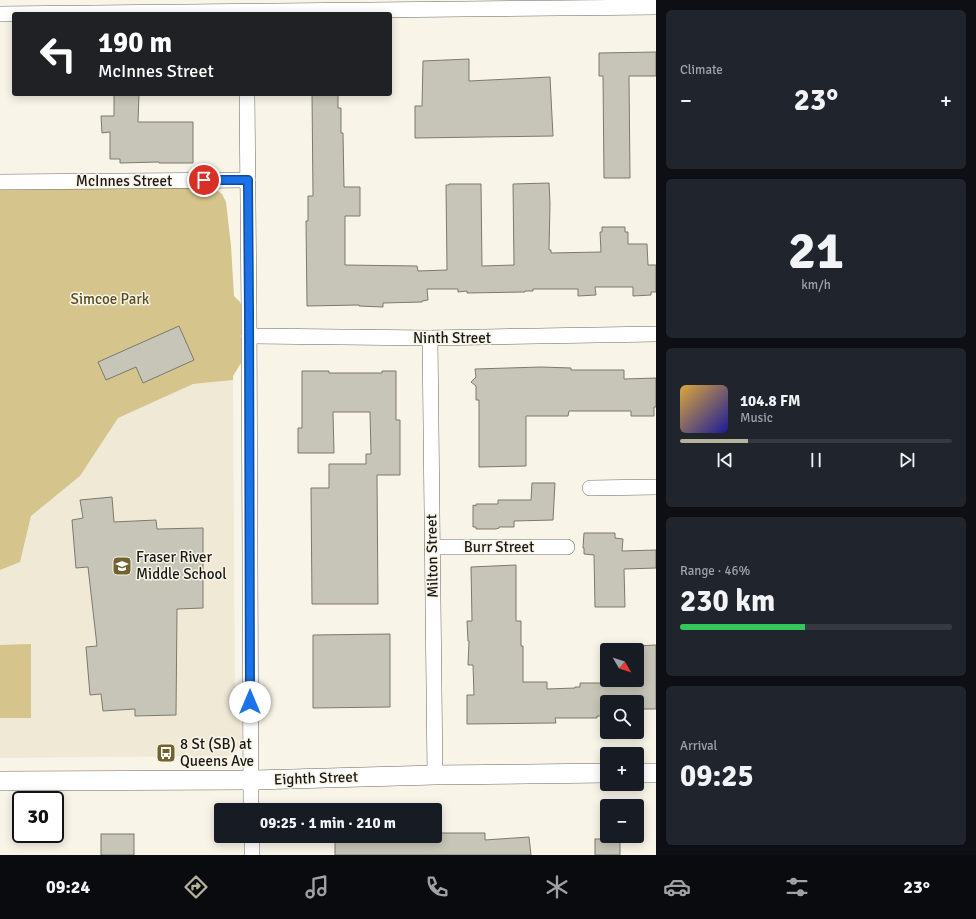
<!DOCTYPE html>
<meta charset="utf-8">
<style>
:root{--surface:#171b24;--page:#20242c;--text:#f1f3f6;--muted:#9ea1a6;--line:#363941;--accent:#b7b29c}
body{margin:0;font-family:Signika,sans-serif;background:var(--page);color:var(--text);height:100vh;display:flex;flex-direction:column;font-size:15px;white-space:nowrap}
*{box-sizing:border-box;margin:0}
p{font-size:13px;color:var(--muted)}
.icon{flex:none;width:22px;height:22px;fill:none;stroke:currentColor;stroke-width:2;stroke-linecap:round;stroke-linejoin:round}
.map{position:relative;flex:1;overflow:hidden}
.panel{display:flex;flex-direction:column;gap:10px;padding:10px;background:#0d0f14;width:320px}
.panel>*{flex:none}
.banner{position:absolute;left:12px;top:12px;width:380px;height:84px;border-radius:4px;box-shadow:0 2px 10px #0003;background:#202124;color:#fff;overflow:hidden}
.needle{width:26px;rotate:129deg}
.fabs{position:absolute;left:600px;top:643px;display:grid;gap:8px}
.fabs a{display:grid;place-items:center;width:44px;height:44px;border-radius:4px;background:var(--surface);box-shadow:0 2px 10px #0003;font-size:20px}
.speed{position:absolute;left:12px;top:791px;display:flex;gap:8px;font-size:20px;font-weight:700;text-align:center}
.speed>*{display:grid;place-content:center;width:52px;height:52px;border-radius:50%;background:var(--surface);box-shadow:0 2px 10px #0003;line-height:1}
.speed .limit{border:2px solid #111;border-radius:6px;background:#fff;color:#111}
.pin{position:absolute;display:grid;place-items:center;width:34px;height:34px;color:#fff;margin:-17px;border:2px solid #fff;border-radius:50%;box-shadow:0 1px 4px #0007}
.me{position:absolute;width:44px;margin:-22px;rotate:0deg;stroke-linejoin:round;filter:drop-shadow(0 0 3px #0008)}
.turn{display:flex;align-items:center;gap:14px;height:84px;padding:0 20px;font-size:18px}
.turn .icon{width:52px;height:52px;stroke-width:2.5}
.turn b{display:block;font-size:28px;line-height:34px}
.big{font-size:30px;font-weight:800;line-height:1.1}
.panel .widget{flex:1;display:flex;flex-direction:column;justify-content:center;gap:6px;min-width:0;padding:0 14px;border-radius:6px;background:var(--page)}
.panel .dial{align-items:center;gap:0}
.dial b{font-size:52px;line-height:1}
.song{display:flex;align-items:center;gap:12px}
.cover{width:48px;height:48px;border-radius:6px;background:linear-gradient(135deg,hsl(40 70% 55%),hsl(240 70% 35%))}
.played{height:4px;border-radius:2px;background:linear-gradient(90deg,var(--accent) 25%,var(--line) 25%)}
.keys{display:flex;justify-content:space-around;direction:ltr}
.heat{display:flex;justify-content:space-between;align-items:center;font-size:22px;direction:ltr}
.charge{height:6px;border-radius:3px;background:linear-gradient(90deg,#34c759 46%,var(--line) 0)}
.trip{position:absolute;left:214px;top:803px;width:228px;height:40px;border-radius:4px;background:var(--surface);box-shadow:0 2px 10px #0003;font-weight:800;line-height:40px;text-align:center}
.tabs{display:flex;height:64px;justify-content:space-around;align-items:center;background:#090b0e;color:var(--muted)}
.tabs .icon{width:28px;height:28px}
.tabs .active{color:var(--accent)}
.tabs b{font-size:18px;color:var(--text)}
main{display:flex;flex:1;min-height:0}
.map>svg:first-child{display:block}
.built{fill:#efe9d6}
.green{fill:#d5c48c}
.building{fill:#c7c4b8;stroke:#7c796f}
.lines{fill:none;stroke-linecap:round;stroke-linejoin:round}
.minor-casing{stroke:#6c695e;stroke-width:16}
.tertiary-casing{stroke:#6c695e;stroke-width:20}
.minor{stroke:#fff;stroke-width:15}
.tertiary{stroke:#fff;stroke-width:19}
.route-casing{stroke:#114b97;stroke-width:10}
.route{stroke:#1a73e8;stroke-width:7}
.labels{text-anchor:middle;dominant-baseline:central;stroke-width:3;stroke-linejoin:round;paint-order:stroke}
.street-label{font-size:15px;fill:#1b1915;stroke:#f8f4e8}
.park-label{font-size:15px;fill:#584b21;stroke:#f8f4e8}
.poi-label{font-size:15px;fill:#1b1915;stroke:#f8f4e8;text-anchor:start}
</style>
<main>
<div class="map">
<svg width="656" height="855" viewBox="0 0 656 855">
<rect width="100%" height="100%" fill="#f8f4e8"/>
<path class="built" d="M 233,380 L 235,713 L 242,725 L 242,741 L 241,745 L 235,752 L 231,755 L 228,756 L 0,758 L 0,570 L 20,562 L 31,516 L 80,476 L 118,417 L 193,384 Z"/>
<g class="green">
<path d="M 204,187 L 208,187 L 218,191 L 222,194 L 226,202 L 231,246 L 234,296 L 240,302 L 241,305 L 241,363 L 233,376 L 233,380 L 193,384 L 118,418 L 80,476 L 31,516 L 20,562 L 0,570 L 0,190 Z"/>
<path d="M 31,644 L 31,718 L 0,718 L 0,645 Z"/>
</g>
<g class="building">
<path d="M 656,52 L 656,76 L 629,76 L 630,178 L 604,178 L 603,76 L 599,76 L 599,53 Z"/>
<path d="M 469,59 L 469,81 L 550,77 L 553,136 L 415,138 L 415,106 L 422,106 L 423,61 Z"/>
<path d="M 114,94 L 139,94 L 138,122 L 193,122 L 193,163 L 159,163 L 159,162 L 120,163 L 120,159 L 110,159 L 110,132 L 102,133 L 101,116 L 114,116 Z"/>
<path d="M 312,94 L 338,94 L 338,108 L 341,108 L 341,133 L 343,133 L 344,187 L 360,187 L 360,216 L 345,216 L 345,265 L 417,266 L 418,271 L 447,270 L 446,185 L 449,185 L 449,184 L 481,184 L 482,266 L 514,265 L 513,184 L 549,183 L 550,203 L 549,250 L 551,250 L 551,253 L 601,252 L 600,232 L 602,232 L 602,227 L 625,227 L 625,232 L 628,232 L 628,244 L 647,244 L 648,265 L 656,265 L 656,292 L 651,292 L 651,295 L 633,296 L 633,287 L 595,287 L 596,295 L 578,296 L 578,289 L 533,289 L 533,291 L 525,291 L 525,292 L 467,293 L 467,291 L 458,292 L 458,289 L 427,289 L 428,300 L 422,301 L 422,302 L 383,303 L 383,307 L 359,306 L 359,305 L 307,306 L 306,221 L 308,221 L 308,196 L 313,196 Z"/>
<path d="M 179,326 L 194,360 L 143,383 L 136,367 L 106,380 L 98,362 Z"/>
<path d="M 541,367 L 571,368 L 571,370 L 624,370 L 624,379 L 656,378 L 656,407 L 654,407 L 654,416 L 631,416 L 631,411 L 569,411 L 568,416 L 526,416 L 526,466 L 479,467 L 479,400 L 476,400 L 476,386 L 471,382 L 476,377 L 475,369 Z"/>
<path d="M 302,371 L 329,371 L 329,373 L 382,373 L 382,371 L 396,371 L 396,420 L 400,420 L 400,475 L 377,475 L 378,604 L 312,604 L 311,488 L 329,488 L 329,464 L 366,464 L 366,454 L 371,454 L 370,412 L 333,412 L 334,453 L 298,453 L 298,428 L 302,428 Z"/>
<path d="M 532,483 L 555,483 L 553,520 L 514,521 L 514,527 L 499,527 L 499,528 L 496,529 L 476,529 L 476,527 L 473,527 L 473,505 L 476,506 L 476,504 L 498,504 L 498,500 L 531,500 Z"/>
<path d="M 112,497 L 114,522 L 156,520 L 157,529 L 203,528 L 203,608 L 177,609 L 176,715 L 135,716 L 135,709 L 103,711 L 101,694 L 90,695 L 86,647 L 97,646 L 88,567 L 76,568 L 72,520 L 83,518 L 80,500 Z"/>
<path d="M 584,533 L 615,533 L 615,538 L 623,539 L 622,551 L 656,550 L 656,568 L 624,569 L 625,607 L 595,607 L 594,555 L 584,554 L 584,548 L 583,548 Z"/>
<path d="M 516,565 L 516,621 L 521,621 L 521,646 L 523,646 L 523,682 L 547,682 L 547,689 L 575,688 L 575,687 L 580,687 L 580,683 L 619,683 L 619,680 L 637,680 L 637,646 L 656,645 L 656,709 L 637,709 L 637,702 L 601,702 L 601,716 L 597,716 L 597,718 L 555,718 L 556,723 L 467,724 L 467,695 L 474,695 L 473,665 L 468,665 L 469,641 L 468,641 L 467,621 L 472,621 L 471,567 Z"/>
<path d="M 390,634 L 390,707 L 313,708 L 313,635 Z"/>
<path d="M 435,833 L 485,833 L 485,840 L 529,837 L 531,855 L 335,855 L 335,836 L 435,836 Z"/>
<rect x="101" y="834" width="33" height="21"/>
<rect x="595" y="839" width="25" height="16"/>
</g>
<g class="lines">
<defs>
<g id="minor">
<path d="M 0,14 L 656,7"/>
<path d="M 247,94 L 249,312 L 251,810"/>
<path d="M 0,182 L 248,180"/>
<path d="M 249,336 L 430,338 L 656,334"/>
<path d="M 430,338 L 435,775"/>
<path d="M 590,488 L 656,487"/>
<path d="M 432,547 L 567,547"/>
<path d="M 252,836 L 252,855"/>
</g>
<g id="tertiary">
<path d="M 637,773 L 656,773"/>
<path d="M 0,781 L 250,780 L 435,775 L 607,773"/>
</g>
</defs>
<use href="#minor" class="minor-casing"/>
<use href="#tertiary" class="tertiary-casing"/>
<use href="#minor" class="minor"/>
<use href="#tertiary" class="tertiary"/>
</g>
<g class="lines">
<defs>
<path id="route" d="M 204,180 L 248,180 L 249,312 L 250,702"/>
</defs>
<use href="#route" class="route-casing"/>
<use href="#route" class="route"/>
</g>
<defs>
<symbol id="school-square" viewBox="-11 -11 22 22"><rect x="-9" y="-9" width="18" height="18" rx="4" fill="#71622f" stroke="#f8f4e8"/><path d="M0-5L7-2L0 1L-7-2ZM-4 1L0 2.5L4 1V4Q0 6-4 4Z" fill="#fff"/></symbol>
<symbol id="bus-square" viewBox="-11 -11 22 22"><rect x="-9" y="-9" width="18" height="18" rx="4" fill="#71622f" stroke="#f8f4e8"/><path d="M-5-6H5V4H4V6H2V4H-2V6H-4V4H-5ZM-3.5-4V0h7V-4ZM-3.5 1.2v1.5H-2V1.2ZM2 1.2v1.5H3.5V1.2Z" fill="#fff"/></symbol>
</defs>
<g fill-rule="evenodd">
<use href="#school-square" x="111" y="555" width="22" height="22"/>
<use href="#bus-square" x="155" y="742" width="22" height="22"/>
</g>
<g class="labels">
<g class="street-label">
<text x="124" y="181">McInnes Street</text>
<text x="452" y="338">Ninth Street</text>
<text x="499" y="547">Burr Street</text>
<text transform="translate(432 556) rotate(-91)">Milton Street</text>
<text transform="translate(316 778) rotate(-2)">Eighth Street</text>
</g>
<g class="park-label">
<text x="110" y="299">Simcoe Park</text>
</g>
<g class="poi-label">
<text x="136" y="557">Fraser River<tspan x="136" dy="17">Middle School</tspan></text>
<text x="180" y="744">8 St (SB) at<tspan x="180" dy="17">Queens Ave</tspan></text>
</g>
</g>
</svg>
<div class="fabs">
<a><svg class="needle" viewBox="-14 -14 28 28"><path d="M0-13l5 13h-10z" fill="#e53935"/><path d="M0 13l5-13h-10z" fill="#9ea1a6"/></svg></a>
<a><svg class="icon" aria-label="search" viewBox="0 0 24 24"><circle cx="10" cy="10" r="6"/><path d="M15 15l6 6"/></svg></a>
<a>+</a>
<a>−</a>
</div>
<div class="speed"><div class="limit">30</div></div>
<div class="pin" style="left:204px;top:180px;background:#d93025"><svg class="icon" aria-label="arrive" viewBox="0 0 24 24"><path d="M6 21V4h12l-3 4 3 4H6"/></svg></div>
<svg class="me" style="left:250px;top:702px" viewBox="-20 -20 40 40"><circle r="19" fill="#fff"/><path d="M0-13L10 11 0 6-10 11z" fill="#1a73e8"/></svg>
<div class="trip">09:25 · 1 min · 210 m</div>
<div class="banner">
<div class="turn"><svg class="icon" aria-label="left" viewBox="0 0 24 24"><path d="M17 20v-9H6M10 6l-5 5 5 5"/></svg><div><b>190 m</b>McInnes Street</div></div>
</div>
</div>
<section class="panel">
<div class="widget"><p>Climate</p>
<div class="heat"><a>−</a><b class="big">23°</b><a>+</a></div>
</div>
<div class="widget dial"><b>21</b><p>km/h</p></div>
<div class="widget">
<div class="song"><i class="cover"></i><div><b>104.8 FM</b><p>Music</p></div></div>
<div class="played"></div>
<div class="keys"><svg class="icon" aria-label="previous" viewBox="0 0 24 24"><path d="M18 5L8 12l10 7zM5 5v14"/></svg><svg class="icon" aria-label="pause" viewBox="0 0 24 24"><path d="M8 5v14M16 5v14"/></svg><svg class="icon" aria-label="next" viewBox="0 0 24 24"><path d="M6 5l10 7-10 7zM19 5v14"/></svg></div>
</div>
<div class="widget"><p>Range · 46%</p><b class="big">230 km</b><div class="charge"></div></div>
<div class="widget"><p>Arrival</p><b class="big">09:25</b></div>
</section>
</main>
<nav class="tabs">
<b>09:24</b>
<svg class="icon active" aria-label="directions" viewBox="0 0 24 24"><path d="M12 3l9 9-9 9-9-9zM9 14v-3h6M13 9l2 2-2 2"/></svg>
<svg class="icon" aria-label="music" viewBox="0 0 24 24"><path d="M9 18V5l10-2v13"/><circle cx="6" cy="18" r="3"/><circle cx="16" cy="16" r="3"/></svg>
<svg class="icon" aria-label="phone" viewBox="0 0 24 24"><path d="M5 4h4l2 5-3 2q2 4 5 5l2-3 5 2v4C11 20 4 13 5 4z"/></svg>
<svg class="icon" aria-label="climate" viewBox="0 0 24 24"><path d="M12 3v18M4 7l16 10M4 17L20 7"/></svg>
<svg class="icon" aria-label="car" viewBox="0 0 24 24"><path d="M5 17H2v-5l4-1 3-4h7l3 4 3 1v5h-3M9 17h6M6 11h13"/><circle cx="7" cy="17" r="2"/><circle cx="17" cy="17" r="2"/></svg>
<svg class="icon" aria-label="filters" viewBox="0 0 24 24"><path d="M4 7h16M4 17h16"/><circle cx="9" cy="7" r="2"/><circle cx="15" cy="17" r="2"/></svg>
<b>23°</b>
</nav>
